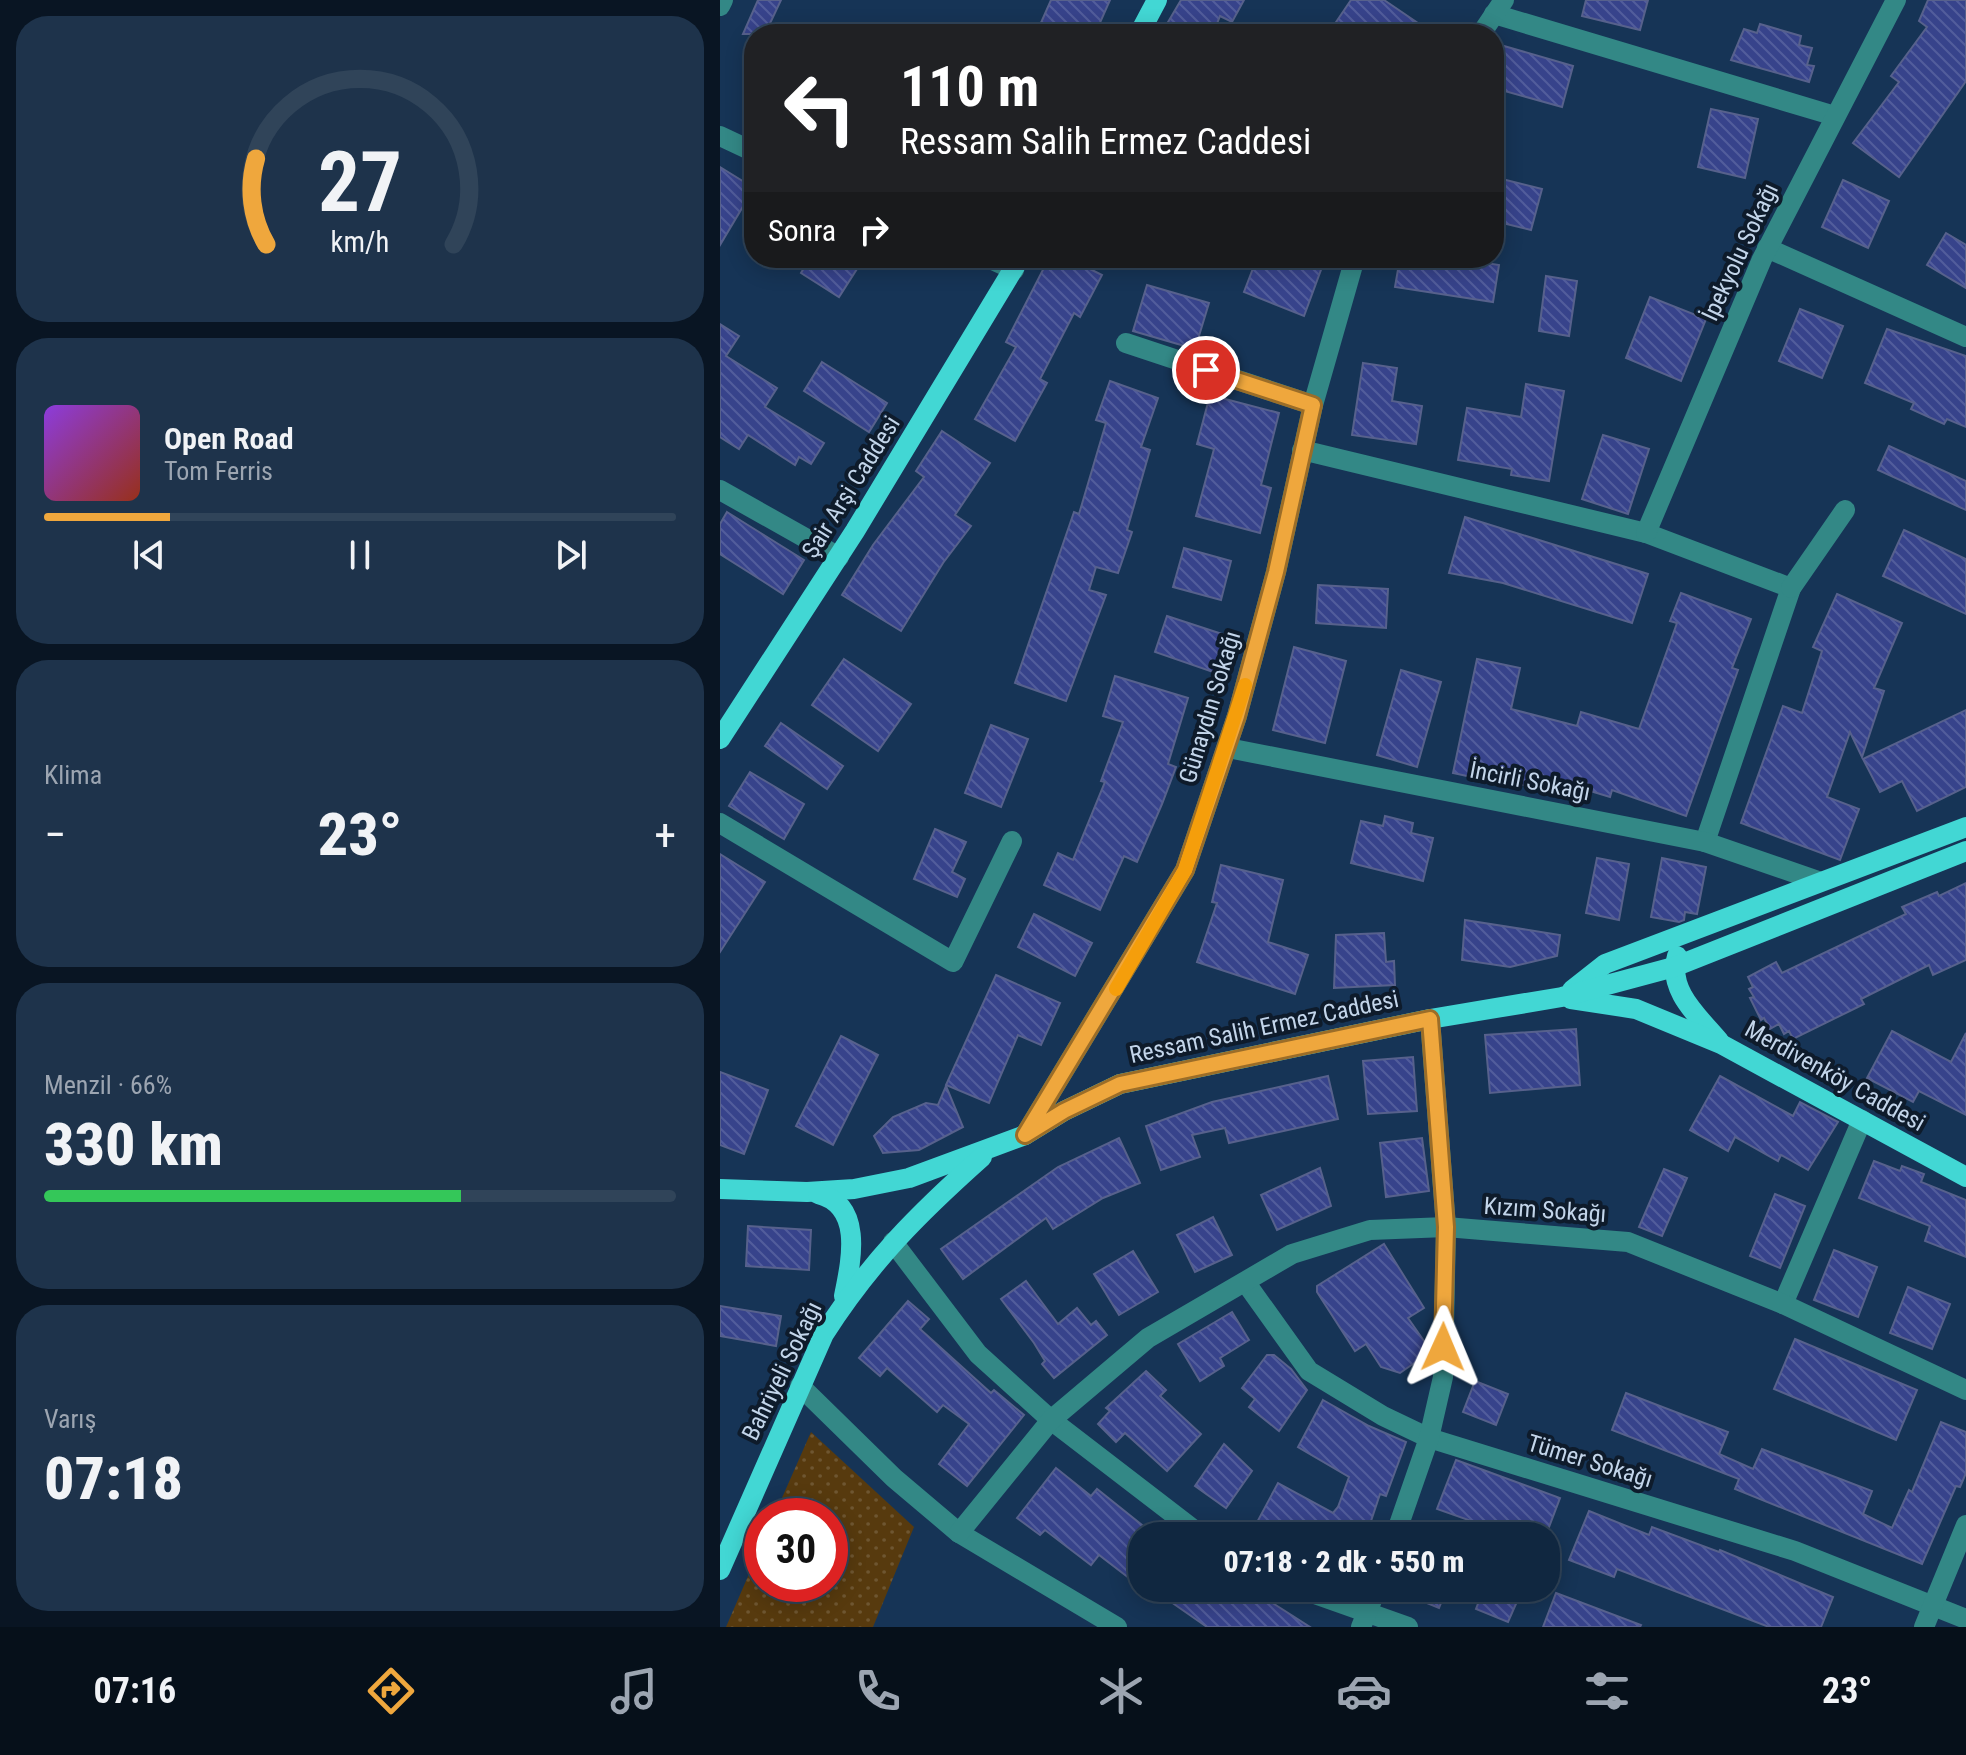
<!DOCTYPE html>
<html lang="tr">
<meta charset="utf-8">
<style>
:root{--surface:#102740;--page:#1e334b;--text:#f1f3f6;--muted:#9ca5b1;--line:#304459;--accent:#efa73d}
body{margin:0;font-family:"Roboto Condensed",sans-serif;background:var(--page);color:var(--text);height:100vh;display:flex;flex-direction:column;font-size:30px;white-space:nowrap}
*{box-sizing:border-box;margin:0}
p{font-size:26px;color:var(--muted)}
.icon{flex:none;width:44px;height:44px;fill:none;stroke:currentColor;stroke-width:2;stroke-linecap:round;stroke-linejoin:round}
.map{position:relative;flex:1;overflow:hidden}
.details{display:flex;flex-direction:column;gap:16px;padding:16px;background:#091523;width:720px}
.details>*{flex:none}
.top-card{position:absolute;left:24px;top:24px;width:760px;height:244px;border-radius:32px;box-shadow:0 4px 20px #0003,0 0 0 2px var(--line);background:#202124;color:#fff;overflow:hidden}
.speed{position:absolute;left:24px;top:1498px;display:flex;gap:16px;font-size:40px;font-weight:700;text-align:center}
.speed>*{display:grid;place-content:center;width:104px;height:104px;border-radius:50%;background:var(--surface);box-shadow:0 4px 20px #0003,0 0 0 2px var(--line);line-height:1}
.speed .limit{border:12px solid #d22;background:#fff;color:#111}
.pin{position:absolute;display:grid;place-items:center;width:68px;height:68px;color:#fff;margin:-34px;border:4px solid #fff;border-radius:50%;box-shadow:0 2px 8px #0007}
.me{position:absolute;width:88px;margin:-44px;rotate:1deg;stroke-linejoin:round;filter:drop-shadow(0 0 6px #0008)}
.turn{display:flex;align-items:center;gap:28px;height:168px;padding:0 24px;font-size:36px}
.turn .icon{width:104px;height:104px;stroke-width:2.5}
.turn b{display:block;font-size:56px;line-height:68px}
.then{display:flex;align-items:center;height:76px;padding:0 24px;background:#0003;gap:16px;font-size:30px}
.big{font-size:60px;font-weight:800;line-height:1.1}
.details .tile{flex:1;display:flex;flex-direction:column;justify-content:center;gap:12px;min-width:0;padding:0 28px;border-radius:32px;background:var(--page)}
.details .dial{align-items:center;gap:0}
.dial svg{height:208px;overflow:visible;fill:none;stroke:var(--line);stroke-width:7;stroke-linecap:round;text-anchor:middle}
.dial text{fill:var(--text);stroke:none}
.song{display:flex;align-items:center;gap:24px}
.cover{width:96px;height:96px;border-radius:12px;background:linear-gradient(135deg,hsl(270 70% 55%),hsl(10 70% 35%))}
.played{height:8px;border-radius:4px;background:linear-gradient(90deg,var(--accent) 20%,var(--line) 20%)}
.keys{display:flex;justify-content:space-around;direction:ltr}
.heat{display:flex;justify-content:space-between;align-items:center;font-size:44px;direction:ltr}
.charge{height:12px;border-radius:6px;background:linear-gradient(90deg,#34c759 66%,var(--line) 0)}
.trip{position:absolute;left:408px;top:1522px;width:432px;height:80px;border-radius:32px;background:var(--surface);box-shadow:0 4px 20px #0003,0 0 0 2px var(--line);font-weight:800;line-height:80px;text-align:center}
.dock{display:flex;height:128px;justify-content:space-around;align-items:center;background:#06101a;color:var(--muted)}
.dock .icon{width:56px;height:56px}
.dock .selected{color:var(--accent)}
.dock b{font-size:36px;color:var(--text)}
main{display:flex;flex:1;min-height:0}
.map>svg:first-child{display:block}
.grass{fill:url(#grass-dots)}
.building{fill:url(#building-back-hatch);stroke:#57618c;stroke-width:2}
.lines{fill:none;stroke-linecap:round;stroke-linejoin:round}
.minor{stroke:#338886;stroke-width:20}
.major{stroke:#42d7d4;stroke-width:20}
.route-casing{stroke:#9b6d28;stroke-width:20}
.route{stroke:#efa73d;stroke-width:14}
.slow{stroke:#f59e0b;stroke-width:14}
.labels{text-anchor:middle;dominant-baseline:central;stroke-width:8;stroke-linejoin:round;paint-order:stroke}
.street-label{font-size:24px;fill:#c3d5ea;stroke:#0e1b2b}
</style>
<main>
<section class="details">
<div class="tile dial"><svg viewBox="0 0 100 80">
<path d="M14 69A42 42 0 1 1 86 69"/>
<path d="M14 69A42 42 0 0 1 10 36" stroke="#efa73d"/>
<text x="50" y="56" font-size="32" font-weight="700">27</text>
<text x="50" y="72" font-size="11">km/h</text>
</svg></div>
<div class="tile">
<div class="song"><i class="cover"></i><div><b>Open Road</b><p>Tom Ferris</p></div></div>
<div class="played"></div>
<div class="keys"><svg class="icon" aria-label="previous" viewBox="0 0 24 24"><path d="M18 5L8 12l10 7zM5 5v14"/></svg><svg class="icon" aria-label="pause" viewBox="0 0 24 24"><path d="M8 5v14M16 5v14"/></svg><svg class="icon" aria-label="next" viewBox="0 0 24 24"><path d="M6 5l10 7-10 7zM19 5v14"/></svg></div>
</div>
<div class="tile"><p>Klima</p>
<div class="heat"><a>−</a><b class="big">23°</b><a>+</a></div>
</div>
<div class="tile"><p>Menzil · 66%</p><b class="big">330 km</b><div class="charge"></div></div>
<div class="tile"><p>Varış</p><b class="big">07:18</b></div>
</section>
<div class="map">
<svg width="1246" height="1627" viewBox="0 0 1246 1627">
<defs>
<pattern id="grass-dots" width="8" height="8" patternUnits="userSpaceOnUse" patternTransform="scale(2)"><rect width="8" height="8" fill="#573a0e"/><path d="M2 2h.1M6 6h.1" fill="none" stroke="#6e5631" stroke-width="1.8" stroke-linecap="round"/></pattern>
<pattern id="building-back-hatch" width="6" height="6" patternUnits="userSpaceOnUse" patternTransform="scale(2)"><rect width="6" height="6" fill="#37438b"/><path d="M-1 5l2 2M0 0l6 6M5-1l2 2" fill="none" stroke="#525d9c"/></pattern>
</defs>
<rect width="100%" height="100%" fill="#163456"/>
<path class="grass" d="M 91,1432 L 194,1527 L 153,1627 L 6,1627 L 42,1544 L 42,1584 L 110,1584 L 110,1516 L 54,1516 Z"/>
<g class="building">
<path d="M 38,0 L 61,0 L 45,34 L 23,34 Z"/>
<path d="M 331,0 L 390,0 L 375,34 L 316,34 Z"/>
<path d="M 461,0 L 524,0 L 512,22 L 500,16 L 493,34 L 441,34 Z"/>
<path d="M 631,0 L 664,0 L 714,34 L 608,34 Z"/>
<path d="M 866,0 L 928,0 L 920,30 L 862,16 Z"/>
<path d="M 1208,0 L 1246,0 L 1246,81 L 1179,177 L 1133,143 L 1179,82 L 1171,76 L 1207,27 L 1199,21 Z"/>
<path d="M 1040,24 L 1081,36 L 1079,45 L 1092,48 L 1087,65 L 1094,66 L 1089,82 L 1011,60 L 1024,29 L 1037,33 Z"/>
<path d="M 784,46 L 853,66 L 842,107 L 774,88 Z"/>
<path d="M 991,109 L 1038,119 L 1025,178 L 978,167 Z"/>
<path d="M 0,167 L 34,188 L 0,245 Z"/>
<path d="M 774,177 L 822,189 L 811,230 L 774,221 Z"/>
<path d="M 1123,180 L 1169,201 L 1148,248 L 1102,227 Z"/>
<path d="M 1226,233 L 1246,245 L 1246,288 L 1207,265 Z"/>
<path d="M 90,258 L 144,258 L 119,297 L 81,273 Z"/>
<path d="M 329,258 L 348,258 L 382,275 L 360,317 L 354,313 L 320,379 L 327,383 L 295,441 L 255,419 L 296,347 L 286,342 Z"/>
<path d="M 537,258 L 577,258 L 602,267 L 584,316 L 524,292 Z"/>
<path d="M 680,258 L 735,258 L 779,265 L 773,302 L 675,287 Z"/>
<path d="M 826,276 L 857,281 L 849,336 L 819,331 Z"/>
<path d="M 427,285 L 489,303 L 475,349 L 413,331 Z"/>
<path d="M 930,297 L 986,319 L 961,381 L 906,358 Z"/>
<path d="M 1080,309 L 1123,326 L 1102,378 L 1059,361 Z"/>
<path d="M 0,324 L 19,336 L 6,356 L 57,388 L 45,407 L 104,443 L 91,464 L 79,457 L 75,465 L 28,435 L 19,449 L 0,437 Z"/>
<path d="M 1167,329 L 1246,356 L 1246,427 L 1227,419 L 1224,424 L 1191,409 L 1194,403 L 1145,383 Z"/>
<path d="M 102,362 L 167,403 L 149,432 L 84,391 Z"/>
<path d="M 643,363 L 677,368 L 672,401 L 702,406 L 696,444 L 632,435 Z"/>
<path d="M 390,381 L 438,398 L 421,447 L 430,450 L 407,530 L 412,532 L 398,573 L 376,567 L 369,590 L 386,595 L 346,701 L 295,683 L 354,512 L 359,514 L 386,423 L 376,420 Z"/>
<path d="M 806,384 L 844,391 L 829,481 L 791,475 L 792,469 L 738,460 L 747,408 L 801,417 Z"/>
<path d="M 490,395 L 559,413 L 541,485 L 551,488 L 540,533 L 476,516 L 494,449 L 477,444 Z"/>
<path d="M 222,431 L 270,463 L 235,515 L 251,526 L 223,563 L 181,631 L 122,595 L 153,545 L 204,477 L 196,471 Z"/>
<path d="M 883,435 L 929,449 L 908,514 L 862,499 Z"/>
<path d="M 1169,446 L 1246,481 L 1246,510 L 1158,470 Z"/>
<path d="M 7,512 L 84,560 L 63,594 L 0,554 L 0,524 Z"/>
<path d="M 745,517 L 928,574 L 912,623 L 783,583 L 729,573 Z"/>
<path d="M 1184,530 L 1246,559 L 1246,614 L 1163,576 Z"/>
<path d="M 464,548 L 511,561 L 501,600 L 453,587 Z"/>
<path d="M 598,585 L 668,589 L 666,628 L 596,623 Z"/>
<path d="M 961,593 L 1031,619 L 1012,668 L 1018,670 L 966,816 L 892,790 L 890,797 L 834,780 L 831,792 L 776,778 L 775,782 L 733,773 L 757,659 L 800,668 L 791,709 L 857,726 L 861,712 L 919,729 L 957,623 L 950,621 Z"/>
<path d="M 1117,594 L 1182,623 L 1154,688 L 1164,691 L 1142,757 L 1130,732 L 1107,797 L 1139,809 L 1120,860 L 1021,823 L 1063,706 L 1082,713 L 1102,651 L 1093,647 Z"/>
<path d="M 447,616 L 508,636 L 496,673 L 435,652 Z"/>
<path d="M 574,647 L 626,661 L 605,743 L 553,730 Z"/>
<path d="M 124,659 L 191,704 L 158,751 L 92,705 Z"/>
<path d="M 681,670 L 721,682 L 697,767 L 657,755 Z"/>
<path d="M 395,676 L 468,698 L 448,764 L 456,767 L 442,804 L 417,862 L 404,856 L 380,910 L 324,885 L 338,853 L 353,860 L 385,782 L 381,781 L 403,722 L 383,716 Z"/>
<path d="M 1246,710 L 1246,787 L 1197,811 L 1182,781 L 1160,792 L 1143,759 Z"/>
<path d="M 61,723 L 123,766 L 107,789 L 45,746 Z"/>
<path d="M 271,725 L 308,739 L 281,807 L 245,793 Z"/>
<path d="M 30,772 L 84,804 L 64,839 L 9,806 Z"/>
<path d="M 665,816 L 693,823 L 691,833 L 713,838 L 703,881 L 631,863 L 641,821 L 663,826 Z"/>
<path d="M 215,829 L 246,842 L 232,872 L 245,879 L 237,897 L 194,879 Z"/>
<path d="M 0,854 L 45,882 L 0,952 Z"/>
<path d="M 877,858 L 909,864 L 899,920 L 866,913 Z"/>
<path d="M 942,858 L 986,867 L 977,914 L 965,912 L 964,920 L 959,922 L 931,917 Z"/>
<path d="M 501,865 L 563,880 L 548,942 L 588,955 L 575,994 L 477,962 L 497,903 L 492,902 Z"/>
<path d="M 1246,883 L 1246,960 L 1213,975 L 1209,965 L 1141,999 L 1144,1004 L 1073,1039 L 1069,1031 L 1064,1034 L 1059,1024 L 1050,1029 L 1044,1018 L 1041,1020 L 1030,998 L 1034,997 L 1029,989 L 1033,987 L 1028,977 L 1056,962 L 1062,973 L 1186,914 L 1182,907 L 1217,892 L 1219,896 Z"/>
<path d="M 314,914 L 372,943 L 355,976 L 298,947 Z"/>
<path d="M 745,920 L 840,935 L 837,956 L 790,967 L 742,960 Z"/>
<path d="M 664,933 L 666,962 L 674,961 L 675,985 L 614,988 L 616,935 Z"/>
<path d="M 276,975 L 340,1003 L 321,1045 L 298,1035 L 269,1103 L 226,1085 Z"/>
<path d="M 856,1029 L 860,1085 L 770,1093 L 765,1035 Z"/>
<path d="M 1172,1031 L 1231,1062 L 1246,1033 L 1246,1115 L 1199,1091 L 1193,1102 L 1147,1078 Z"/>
<path d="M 121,1036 L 158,1055 L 113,1145 L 76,1126 Z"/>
<path d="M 693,1057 L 697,1111 L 648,1114 L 643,1061 Z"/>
<path d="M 0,1072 L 48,1090 L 24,1154 L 0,1145 Z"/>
<path d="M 608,1076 L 618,1119 L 509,1143 L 505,1128 L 472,1135 L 480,1157 L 441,1170 L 426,1126 L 492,1102 Z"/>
<path d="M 1000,1076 L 1073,1116 L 1080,1102 L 1118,1122 L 1088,1170 L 1061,1155 L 1058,1161 L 1015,1137 L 1008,1151 L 970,1130 Z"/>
<path d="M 226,1086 L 243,1127 L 199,1150 L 163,1153 L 154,1136 L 173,1117 L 206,1103 L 218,1105 Z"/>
<path d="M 399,1138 L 420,1183 L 383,1198 L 333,1229 L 326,1218 L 243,1279 L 221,1249 L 338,1167 Z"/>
<path d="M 702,1138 L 709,1191 L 666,1197 L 660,1143 Z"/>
<path d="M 1154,1161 L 1180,1171 L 1182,1166 L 1204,1174 L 1201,1182 L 1246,1200 L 1246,1257 L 1205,1241 L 1210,1226 L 1139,1198 Z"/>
<path d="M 600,1168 L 611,1206 L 557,1230 L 541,1195 Z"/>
<path d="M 944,1169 L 967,1178 L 942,1236 L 919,1227 Z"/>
<path d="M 1055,1194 L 1085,1206 L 1060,1268 L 1030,1256 Z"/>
<path d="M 493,1217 L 512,1255 L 475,1272 L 457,1235 Z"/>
<path d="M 28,1226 L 91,1230 L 89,1270 L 26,1266 Z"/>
<path d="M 664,1244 L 704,1308 L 688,1318 L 704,1341 L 703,1357 L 680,1373 L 661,1367 L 646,1344 L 635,1351 L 597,1292 L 597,1286 Z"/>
<path d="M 1114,1250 L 1157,1267 L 1138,1317 L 1094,1300 Z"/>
<path d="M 413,1251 L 438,1292 L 399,1315 L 374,1274 Z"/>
<path d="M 306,1281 L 338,1324 L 357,1308 L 371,1325 L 376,1321 L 387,1335 L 334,1378 L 322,1364 L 325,1361 L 314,1343 L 281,1299 Z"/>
<path d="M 1188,1287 L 1230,1304 L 1212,1349 L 1170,1333 Z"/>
<path d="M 188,1301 L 209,1319 L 200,1329 L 271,1393 L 274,1390 L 304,1415 L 247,1486 L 219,1464 L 249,1424 L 223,1405 L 217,1412 L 167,1368 L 160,1376 L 139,1358 Z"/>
<path d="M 0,1306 L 61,1316 L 56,1346 L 0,1336 Z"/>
<path d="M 512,1312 L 529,1340 L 500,1358 L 504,1366 L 480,1381 L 458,1344 Z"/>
<path d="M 1075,1339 L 1197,1390 L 1176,1440 L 1054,1389 Z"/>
<path d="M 547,1355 L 554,1355 L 571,1369 L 587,1390 L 559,1431 L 529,1407 L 535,1399 L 522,1388 Z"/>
<path d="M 426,1371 L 446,1390 L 440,1396 L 481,1434 L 447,1471 L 405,1433 L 396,1442 L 378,1424 L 390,1411 L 386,1408 Z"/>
<path d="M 755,1381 L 788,1394 L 776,1425 L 743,1412 Z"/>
<path d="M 906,1393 L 1008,1432 L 999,1454 L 1033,1469 L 1042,1449 L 1152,1491 L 1143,1514 L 1172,1528 L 1189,1490 L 1192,1492 L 1221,1422 L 1246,1432 L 1246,1473 L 1240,1487 L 1236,1486 L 1202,1564 L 1015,1489 L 1019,1479 L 892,1430 Z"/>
<path d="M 603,1400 L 649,1426 L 686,1442 L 666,1496 L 660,1494 L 646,1536 L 549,1536 L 534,1528 L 558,1483 L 613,1513 L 618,1507 L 629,1477 L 578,1447 Z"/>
<path d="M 504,1444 L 532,1471 L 506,1508 L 475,1486 Z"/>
<path d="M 736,1460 L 840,1498 L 826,1535 L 794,1536 L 717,1509 Z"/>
<path d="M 336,1468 L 371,1496 L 377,1489 L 422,1525 L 422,1588 L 379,1555 L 371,1565 L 325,1530 L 320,1535 L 297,1518 Z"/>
<path d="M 869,1511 L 929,1535 L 932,1527 L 999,1552 L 1000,1550 L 1113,1597 L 1101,1627 L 1049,1627 L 897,1569 L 894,1577 L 849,1560 Z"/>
<path d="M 431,1588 L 529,1588 L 590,1627 L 487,1627 Z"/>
<path d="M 670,1588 L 727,1588 L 719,1608 Z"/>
<path d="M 764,1588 L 803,1588 L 788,1622 L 756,1609 Z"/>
<path d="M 836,1593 L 921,1625 L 920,1627 L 823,1627 Z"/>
</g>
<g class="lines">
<g class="minor">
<path d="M 0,6 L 3,0"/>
<path d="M 774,14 L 1115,116"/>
<path d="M 761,34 L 784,0"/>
<path d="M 0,136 L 34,152"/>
<path d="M 1047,248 L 1246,337"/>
<path d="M 268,258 L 294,270"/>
<path d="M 406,343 L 593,405"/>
<path d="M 582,450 L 926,533 L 1071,588 L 985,842"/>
<path d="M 0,490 L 119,557"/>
<path d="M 926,533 L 1042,259 L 1176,0"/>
<path d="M 1071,588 L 1125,510"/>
<path d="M 508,748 L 985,842 L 1098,881"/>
<path d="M 0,823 L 233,962 L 292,841"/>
<path d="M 305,1135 L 465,870 L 517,716 L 556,572 L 593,405 L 635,258"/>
<path d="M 173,1242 L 258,1354 L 331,1420 L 482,1536"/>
<path d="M 526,1283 L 589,1371 L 663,1416 L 709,1438 L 1075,1551 L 1246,1619"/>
<path d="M 1063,1304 L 1142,1120"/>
<path d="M 80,1386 L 174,1478 L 239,1533 L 397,1627"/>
<path d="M 239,1533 L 331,1420 L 428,1338 L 572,1254 L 650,1230 L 726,1227 L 908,1242 L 1063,1304 L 1246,1390"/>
<path d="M 675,1536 L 709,1438 L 723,1377 L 726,1227 L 710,1019"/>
<path d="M 578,1588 L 688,1627"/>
<path d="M 641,1627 L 657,1588"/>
<path d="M 1204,1627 L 1246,1525"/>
</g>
<g class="major">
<path d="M 419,34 L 437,0"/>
<path d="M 0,739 L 135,531 L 300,258"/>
<path d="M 957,956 C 947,990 978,1016 999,1041"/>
<path d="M 852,990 L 885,964 L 1246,827"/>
<path d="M 851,999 L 916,1009 L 1001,1044 L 1246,1177"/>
<path d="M 0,1189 L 87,1192 L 134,1189 L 189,1178 L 305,1135 L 344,1111 L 400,1084 L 710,1019 L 842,997 L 954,967 L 1246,851"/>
<path d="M 98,1194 C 144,1205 131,1261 124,1296"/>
<path d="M 0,1570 L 104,1334 C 151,1261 198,1214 262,1157"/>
</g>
</g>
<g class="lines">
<defs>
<path id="route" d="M 486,370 L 593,405 L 556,572 L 517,716 L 465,870 L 305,1135 L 344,1111 L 400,1084 L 710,1019 L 726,1227 L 723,1347"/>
</defs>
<use href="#route" class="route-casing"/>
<use href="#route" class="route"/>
<path class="slow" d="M 396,989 L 465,870 L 525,685"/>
</g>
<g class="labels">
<g class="street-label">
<text transform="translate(1020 252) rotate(-65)">İpekyolu Sokağı</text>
<text transform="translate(131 487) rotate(-58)">Şair Arşi Caddesi</text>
<text transform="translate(490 707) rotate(-73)">Günaydın Sokağı</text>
<text transform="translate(810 781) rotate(11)">İncirli Sokağı</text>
<text transform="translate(544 1027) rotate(-12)">Ressam Salih Ermez Caddesi</text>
<text transform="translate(1115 1076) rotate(29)">Merdivenköy Caddesi</text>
<text transform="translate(825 1210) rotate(4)">Kızım Sokağı</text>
<text transform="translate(62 1371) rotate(-64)">Bahriyeli Sokağı</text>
<text transform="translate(870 1461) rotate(17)">Tümer Sokağı</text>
</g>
</g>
</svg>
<div class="speed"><div class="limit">30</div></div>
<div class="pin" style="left:486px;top:370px;background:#d93025"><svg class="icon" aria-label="arrive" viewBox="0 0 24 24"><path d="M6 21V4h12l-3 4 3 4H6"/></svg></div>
<svg class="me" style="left:723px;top:1347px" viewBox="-20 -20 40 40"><path d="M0-17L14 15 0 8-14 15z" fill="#efa73d" stroke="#fff" stroke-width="4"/></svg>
<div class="trip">07:18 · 2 dk · 550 m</div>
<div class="top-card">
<div class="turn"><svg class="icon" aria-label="left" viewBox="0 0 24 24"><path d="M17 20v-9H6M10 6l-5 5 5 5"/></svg><div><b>110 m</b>Ressam Salih Ermez Caddesi</div></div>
<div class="then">Sonra<svg class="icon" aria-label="right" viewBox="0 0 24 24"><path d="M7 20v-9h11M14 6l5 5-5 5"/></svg></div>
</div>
</div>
</main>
<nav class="dock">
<b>07:16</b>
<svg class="icon selected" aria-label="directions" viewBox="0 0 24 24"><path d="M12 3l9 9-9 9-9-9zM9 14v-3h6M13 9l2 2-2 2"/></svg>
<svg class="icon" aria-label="music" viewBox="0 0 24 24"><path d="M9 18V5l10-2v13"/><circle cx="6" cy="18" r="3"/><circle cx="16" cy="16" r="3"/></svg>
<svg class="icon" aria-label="phone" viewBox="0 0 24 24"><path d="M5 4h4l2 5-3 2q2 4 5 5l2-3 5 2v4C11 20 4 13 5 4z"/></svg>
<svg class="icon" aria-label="climate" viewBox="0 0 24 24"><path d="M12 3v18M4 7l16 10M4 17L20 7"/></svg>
<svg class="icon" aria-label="car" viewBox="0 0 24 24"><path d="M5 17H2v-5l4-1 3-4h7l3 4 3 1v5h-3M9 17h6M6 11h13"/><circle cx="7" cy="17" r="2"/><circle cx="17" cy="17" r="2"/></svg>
<svg class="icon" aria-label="filters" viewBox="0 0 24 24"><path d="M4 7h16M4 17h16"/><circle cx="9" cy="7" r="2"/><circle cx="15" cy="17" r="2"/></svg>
<b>23°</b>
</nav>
